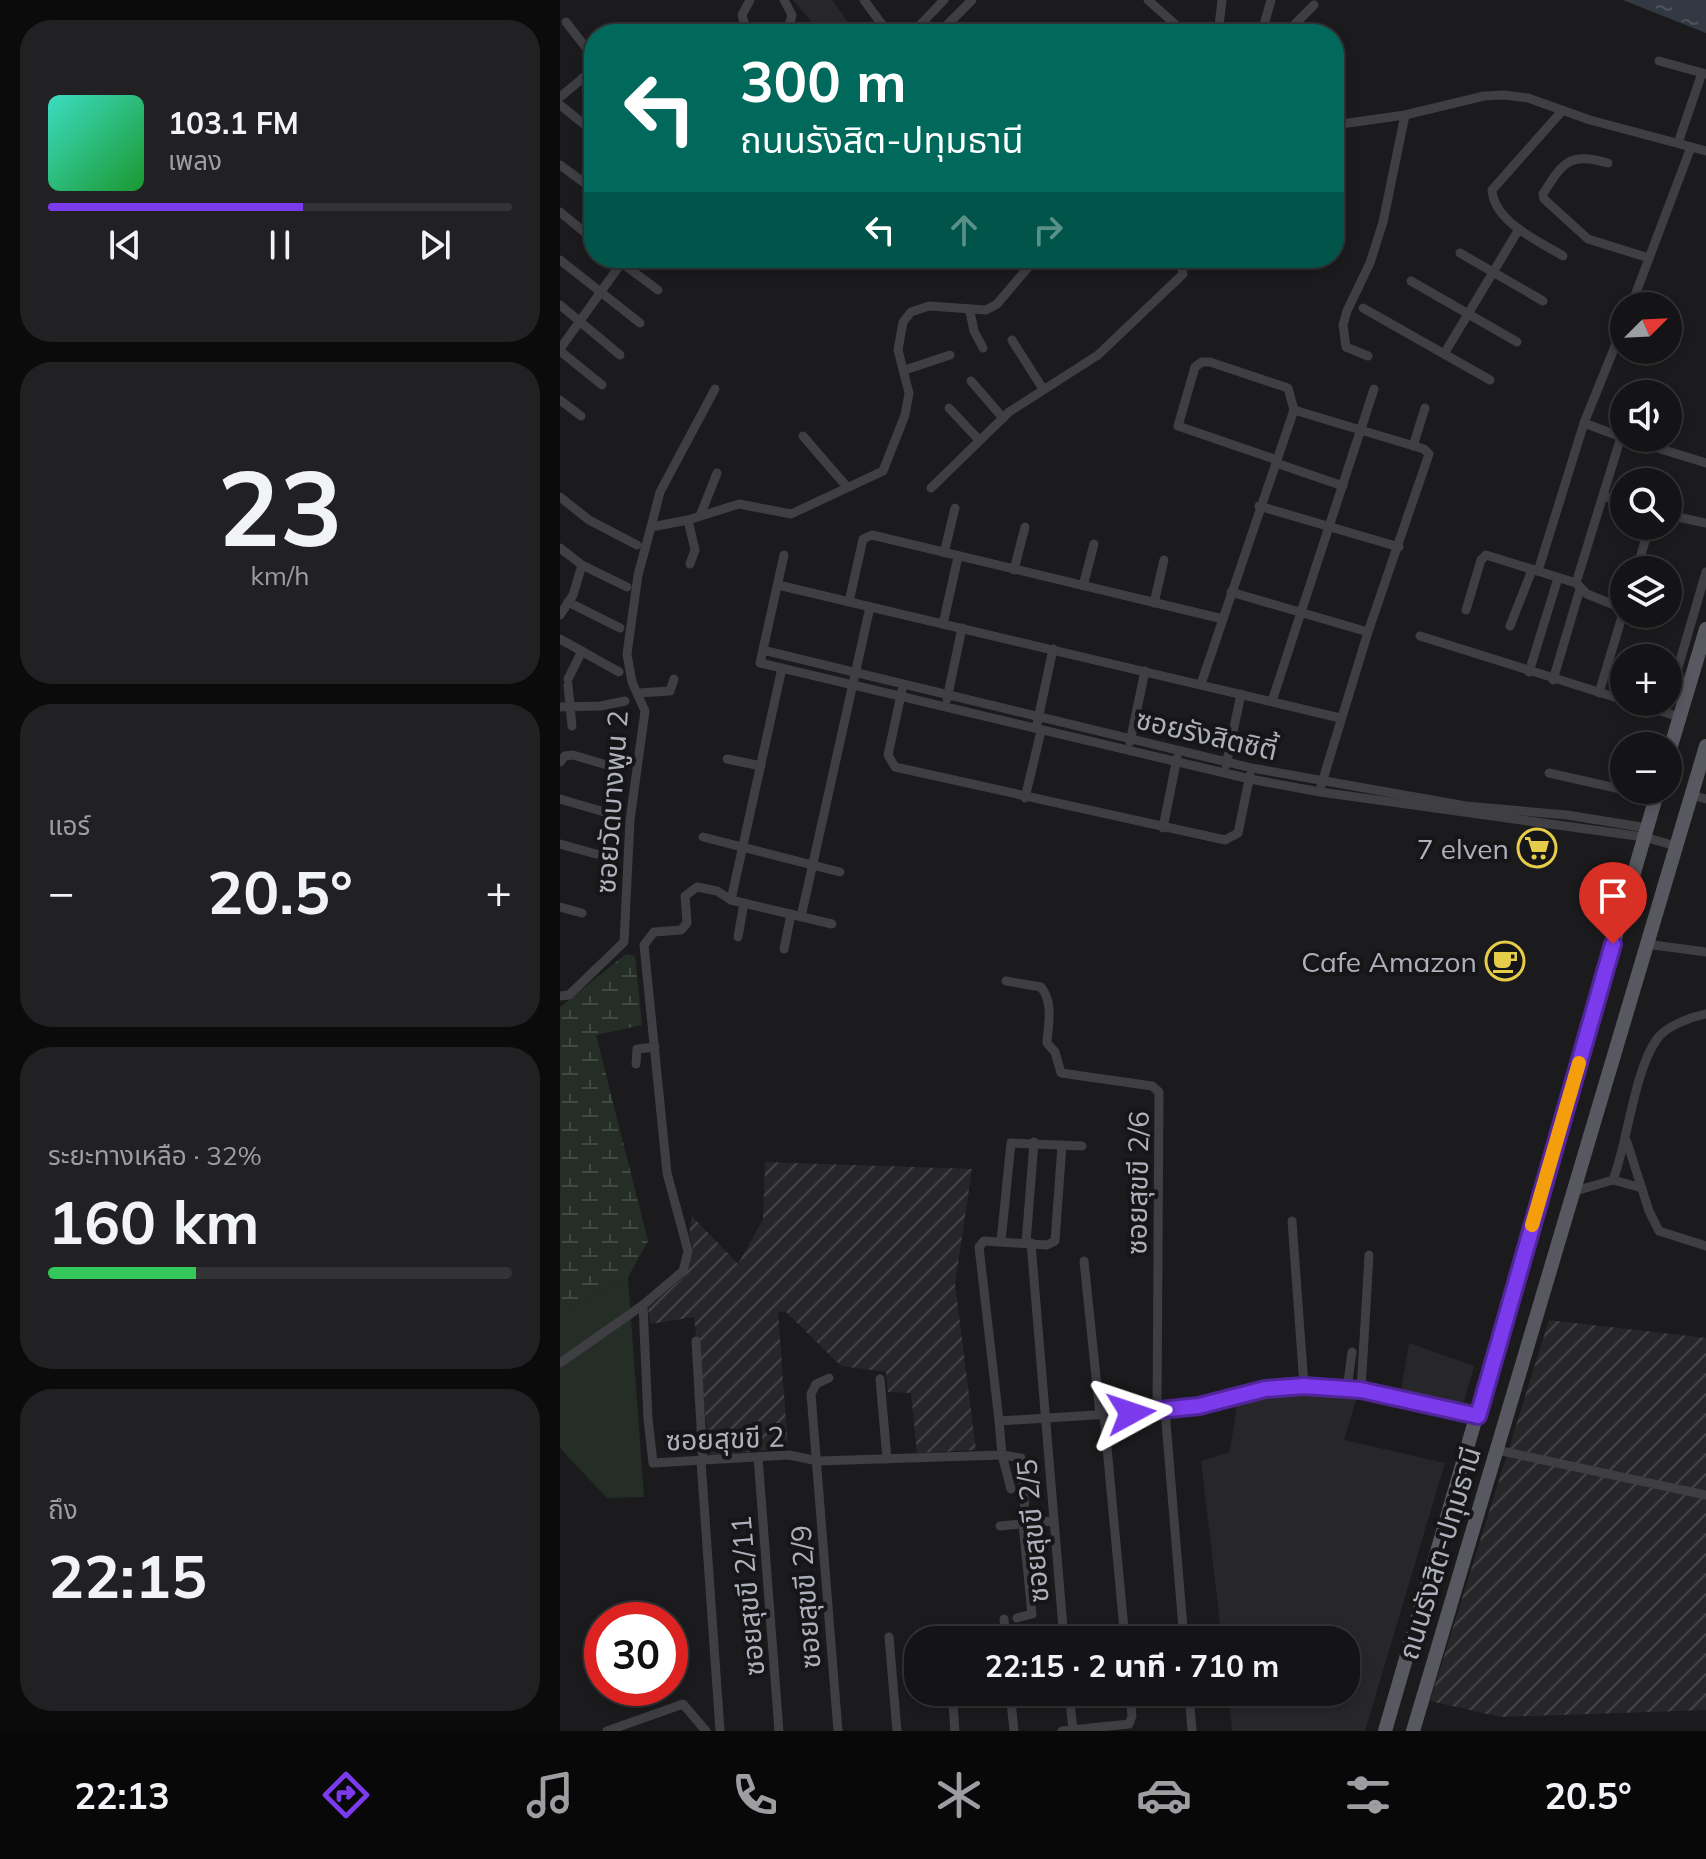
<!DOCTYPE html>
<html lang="th">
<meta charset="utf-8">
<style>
:root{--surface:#141416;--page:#212123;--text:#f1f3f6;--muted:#9d9ea1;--line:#333335;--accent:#7c3aed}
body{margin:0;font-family:Mulish,"Noto Sans Thai",sans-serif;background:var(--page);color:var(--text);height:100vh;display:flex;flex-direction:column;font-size:30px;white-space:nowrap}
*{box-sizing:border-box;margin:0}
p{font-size:26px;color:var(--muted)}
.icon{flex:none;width:44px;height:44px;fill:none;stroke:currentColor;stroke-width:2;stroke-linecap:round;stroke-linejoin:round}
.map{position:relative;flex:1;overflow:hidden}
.drawer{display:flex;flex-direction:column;gap:20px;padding:20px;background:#0b0b0c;width:560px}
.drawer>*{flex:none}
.guide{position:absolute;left:24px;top:24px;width:760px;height:244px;border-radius:32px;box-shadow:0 4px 12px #0003,0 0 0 2px var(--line);background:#00695c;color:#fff;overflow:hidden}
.needle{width:52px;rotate:66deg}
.tools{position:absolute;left:1050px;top:292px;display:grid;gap:16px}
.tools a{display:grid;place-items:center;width:72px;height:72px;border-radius:50%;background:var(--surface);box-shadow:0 4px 12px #0003,0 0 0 2px var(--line);font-size:40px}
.speed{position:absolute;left:24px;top:1602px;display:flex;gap:16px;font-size:40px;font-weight:700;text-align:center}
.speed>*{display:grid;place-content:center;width:104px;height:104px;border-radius:50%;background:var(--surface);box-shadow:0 4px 12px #0003,0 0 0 2px var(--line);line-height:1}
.speed .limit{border:12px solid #d22;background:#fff;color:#111}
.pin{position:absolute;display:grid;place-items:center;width:68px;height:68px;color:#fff;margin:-82px -34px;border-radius:50% 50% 50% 0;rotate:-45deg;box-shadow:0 0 8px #0007}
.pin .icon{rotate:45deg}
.me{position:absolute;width:88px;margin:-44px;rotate:85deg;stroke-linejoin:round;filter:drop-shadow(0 0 6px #0008)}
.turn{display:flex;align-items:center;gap:28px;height:168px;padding:0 24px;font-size:36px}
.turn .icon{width:104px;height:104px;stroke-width:2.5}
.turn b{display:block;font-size:56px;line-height:68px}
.lanes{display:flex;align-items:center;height:76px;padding:0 24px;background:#0003;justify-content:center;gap:40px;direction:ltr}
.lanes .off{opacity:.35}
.big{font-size:60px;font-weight:700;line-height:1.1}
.drawer .tile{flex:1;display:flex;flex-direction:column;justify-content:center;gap:12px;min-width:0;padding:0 28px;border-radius:32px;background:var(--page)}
.drawer .dial{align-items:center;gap:0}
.dial b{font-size:104px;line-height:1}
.song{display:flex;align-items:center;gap:24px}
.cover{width:96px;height:96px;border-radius:12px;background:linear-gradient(135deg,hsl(170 70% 55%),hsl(130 70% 35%))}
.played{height:8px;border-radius:4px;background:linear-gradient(90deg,var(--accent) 55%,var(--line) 55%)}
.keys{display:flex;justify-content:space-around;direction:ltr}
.heat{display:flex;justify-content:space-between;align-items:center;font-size:44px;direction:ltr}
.charge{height:12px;border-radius:6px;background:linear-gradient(90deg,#34c759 32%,var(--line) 0)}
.trip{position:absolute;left:344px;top:1626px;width:456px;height:80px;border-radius:32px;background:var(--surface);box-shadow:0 4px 12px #0003,0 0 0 2px var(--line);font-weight:700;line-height:80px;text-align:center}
.tabs{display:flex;height:128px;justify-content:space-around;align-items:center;background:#080809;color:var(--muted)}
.tabs .icon{width:56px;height:56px}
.tabs .on{color:var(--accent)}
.tabs b{font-size:36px;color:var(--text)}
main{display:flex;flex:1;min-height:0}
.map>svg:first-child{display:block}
.built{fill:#27272a}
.industrial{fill:url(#industrial-furrows)}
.wetland{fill:url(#wetland-marsh)}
.green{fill:#252d27}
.water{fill:url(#water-ripples)}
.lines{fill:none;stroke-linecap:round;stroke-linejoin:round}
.street{stroke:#3e3e43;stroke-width:9}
.primary{stroke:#585860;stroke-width:14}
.route-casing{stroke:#51269a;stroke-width:20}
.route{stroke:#7c3aed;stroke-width:14}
.slow{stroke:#f59e0b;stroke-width:14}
.labels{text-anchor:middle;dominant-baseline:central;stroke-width:8;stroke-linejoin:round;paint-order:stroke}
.street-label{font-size:28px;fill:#aeb0bb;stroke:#161518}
.poi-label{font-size:28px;fill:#aeb0bb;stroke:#161518;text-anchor:end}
</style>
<main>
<section class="drawer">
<div class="tile">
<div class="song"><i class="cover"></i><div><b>103.1 FM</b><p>เพลง</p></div></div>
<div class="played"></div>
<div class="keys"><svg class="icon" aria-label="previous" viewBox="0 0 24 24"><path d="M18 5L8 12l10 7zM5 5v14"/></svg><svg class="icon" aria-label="pause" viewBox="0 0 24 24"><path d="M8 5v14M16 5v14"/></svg><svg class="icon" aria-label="next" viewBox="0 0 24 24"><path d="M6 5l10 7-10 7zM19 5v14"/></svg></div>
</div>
<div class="tile dial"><b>23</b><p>km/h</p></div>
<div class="tile"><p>แอร์</p>
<div class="heat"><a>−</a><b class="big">20.5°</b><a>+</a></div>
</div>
<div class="tile"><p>ระยะทางเหลือ · 32%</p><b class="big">160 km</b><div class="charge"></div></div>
<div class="tile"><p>ถึง</p><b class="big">22:15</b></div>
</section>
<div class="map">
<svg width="1146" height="1731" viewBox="0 0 1146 1731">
<defs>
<pattern id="industrial-furrows" width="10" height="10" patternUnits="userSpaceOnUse" patternTransform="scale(2)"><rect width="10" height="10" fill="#27272a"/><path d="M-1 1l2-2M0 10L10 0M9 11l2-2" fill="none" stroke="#444447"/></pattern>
<pattern id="wetland-marsh" width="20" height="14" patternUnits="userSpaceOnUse" patternTransform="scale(2)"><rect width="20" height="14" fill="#252d27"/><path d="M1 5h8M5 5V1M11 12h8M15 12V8" fill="none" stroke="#424944"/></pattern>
<pattern id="water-ripples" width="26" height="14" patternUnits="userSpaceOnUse" patternTransform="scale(2)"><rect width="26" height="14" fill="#333942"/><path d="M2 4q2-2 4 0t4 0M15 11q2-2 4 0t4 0" fill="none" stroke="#4e535b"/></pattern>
</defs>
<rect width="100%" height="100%" fill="#1b1b1d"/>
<g class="built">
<path d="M 233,0 L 272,0 L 297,34 L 262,34 Z"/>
<path d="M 849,1343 L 914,1366 L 902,1408 L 797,1397 L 784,1440 L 885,1463 L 805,1731 L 672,1731 L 668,1692 L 786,1692 L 786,1640 L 662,1640 L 641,1461 L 670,1452 L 678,1396 L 714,1385 L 809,1385 L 841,1391 Z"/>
</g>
<g class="industrial">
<path d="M 205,1162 L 412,1169 L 395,1284 L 416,1450 L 357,1453 L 351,1393 L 328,1392 L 326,1372 L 281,1366 L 226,1312 L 218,1312 L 228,1448 L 150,1456 L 134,1317 L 90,1324 L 88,1307 L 124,1277 L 133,1247 L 129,1235 L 132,1216 L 178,1264 L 203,1219 Z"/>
<path d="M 989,1320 L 1146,1338 L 1146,1710 L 940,1717 L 870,1701 Z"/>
</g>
<path class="wetland" d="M 66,954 L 75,956 L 82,1025 L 36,1035 L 88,1241 L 68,1277 L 0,1314 L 0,1007 Z"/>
<path class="green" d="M 68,1277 L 84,1497 L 47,1498 L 0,1448 L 0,1314 Z"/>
<path class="water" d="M 1063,0 L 1146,0 L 1146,33 Z"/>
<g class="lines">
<g class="street">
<path d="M 224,0 L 232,15 L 227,34"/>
<path d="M 304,0 L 329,34"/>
<path d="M 588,0 L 626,34"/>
<path d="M 6,22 L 34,58"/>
<path d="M 231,25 L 249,34"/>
<path d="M 360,25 L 384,0"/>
<path d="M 187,34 L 182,15 L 190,0"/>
<path d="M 378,34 L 412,0"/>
<path d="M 521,34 L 529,28 L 541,34"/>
<path d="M 658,34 L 662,0"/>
<path d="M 697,34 L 704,25 L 711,0"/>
<path d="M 725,34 L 754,5"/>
<path d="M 1099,61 L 1146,74"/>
<path d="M 22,78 L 34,86"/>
<path d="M 0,97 L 34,69"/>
<path d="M 0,105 L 25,125"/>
<path d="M 1002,111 L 932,190 C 934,222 979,241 1003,256"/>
<path d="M 774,125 L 845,115 L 924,96 L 944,95 L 968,98 L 1030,120 L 1146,151"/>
<path d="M 27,134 L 34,140"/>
<path d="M 1118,143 L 1142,73"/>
<path d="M 1048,163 C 1009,152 1003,162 983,194 L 984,199 L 1028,239 L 1089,258"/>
<path d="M 0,165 L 34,190"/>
<path d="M 0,212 L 34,240"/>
<path d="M 900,253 L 983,301"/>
<path d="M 55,258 L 98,290"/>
<path d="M 450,258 L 465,268"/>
<path d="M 0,260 L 80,323"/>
<path d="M 851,281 L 957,342"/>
<path d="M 0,305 L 60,355"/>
<path d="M 1071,306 L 1131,147"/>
<path d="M 803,308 L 930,380"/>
<path d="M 410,312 L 414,331 L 423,348"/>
<path d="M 452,340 L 483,389"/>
<path d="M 0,349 L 65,258"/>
<path d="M 0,351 L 42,385"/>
<path d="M 884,354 L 959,229"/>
<path d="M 808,356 L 786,347 L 783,325 L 787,311 L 810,263 L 823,222 L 845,115"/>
<path d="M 345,370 L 390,355"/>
<path d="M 411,381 L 443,418"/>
<path d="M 0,400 L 21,416"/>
<path d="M 389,408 L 419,440"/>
<path d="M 734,410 L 864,449 L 869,454 L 808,632 L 761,786"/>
<path d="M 1024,423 L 1064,438"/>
<path d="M 243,436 L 287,487"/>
<path d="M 1061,437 L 1016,583 L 1027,594 L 1064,609"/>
<path d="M 1065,438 L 1146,463"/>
<path d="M 853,446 L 865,408"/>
<path d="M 716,463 L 783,486"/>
<path d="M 371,488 L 449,412 L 538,355 L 623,274 L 620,258"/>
<path d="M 1044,496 L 1064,503"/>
<path d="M 0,497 L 29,520 L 77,545"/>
<path d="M 699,506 L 839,547"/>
<path d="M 1108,515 L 1146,523"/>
<path d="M 140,516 L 157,473"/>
<path d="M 128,520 L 135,550 L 130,564"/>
<path d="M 91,527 L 100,492 L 155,389"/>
<path d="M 0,548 L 22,565 L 67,587"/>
<path d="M 384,553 L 395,508"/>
<path d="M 224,555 L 200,663 L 690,779 L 760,792 L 1084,837 L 1116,846"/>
<path d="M 454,570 L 465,527"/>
<path d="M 1077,570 L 1089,526"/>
<path d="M 978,571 L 1024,423 L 1064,324"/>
<path d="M 218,585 L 780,718"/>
<path d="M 523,586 L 534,544"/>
<path d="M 671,592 L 808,632"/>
<path d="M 8,602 L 60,628"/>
<path d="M 289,602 L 303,539 L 312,535 L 663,619"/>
<path d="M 594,603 L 604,560"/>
<path d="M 906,610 L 921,560 L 926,555 L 1016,583"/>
<path d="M 0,615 L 13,595 L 22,565"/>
<path d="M 383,624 L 398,557"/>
<path d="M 950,626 L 972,570"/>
<path d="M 860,636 L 1064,700"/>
<path d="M 0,639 L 59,672"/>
<path d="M 203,650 L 692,768 L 906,806 L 1007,815 L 1087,828"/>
<path d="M 969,672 L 998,578"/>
<path d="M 8,679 L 22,651"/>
<path d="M 993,680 L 1020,589"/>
<path d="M 641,684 L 734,410 L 728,388 L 650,362 L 642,362 L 635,367 L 618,426 L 717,460"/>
<path d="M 8,685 L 12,726"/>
<path d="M 342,690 L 328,755 L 335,767 L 665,840 L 678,833 L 690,775"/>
<path d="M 78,693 L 110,691 L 114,679"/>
<path d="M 1039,693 L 1064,610"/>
<path d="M 387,699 L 402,628"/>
<path d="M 712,701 L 814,389"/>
<path d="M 1070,702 L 1120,717"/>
<path d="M 0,707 L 41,706 L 65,701"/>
<path d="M 1105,712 L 1146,572"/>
<path d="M 477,724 L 493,649"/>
<path d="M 570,742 L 585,671"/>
<path d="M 167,759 L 201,766"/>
<path d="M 0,762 L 5,756 L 13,755 L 57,768"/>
<path d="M 666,765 L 681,694"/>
<path d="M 989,773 L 1096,797"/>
<path d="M 1131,795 L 1146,799"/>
<path d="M 465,798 L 481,731"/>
<path d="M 0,799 L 48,813"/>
<path d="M 603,828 L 617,758"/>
<path d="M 143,837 L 280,872"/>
<path d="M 0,844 L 36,854"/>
<path d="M 171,900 L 222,668"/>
<path d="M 0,907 L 22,913"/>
<path d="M 241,917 L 310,607"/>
<path d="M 272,924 L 171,900 L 157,891 L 137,887 L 125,896 L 127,923 L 121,930 L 94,932 L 84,945 L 107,1173 L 128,1251 L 123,1271 L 83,1305 L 88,1419 L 93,1463 L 229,1455 L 258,1461 L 442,1455 L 439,1421 L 597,1411 L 639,1406 L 705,1389 L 744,1386 L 801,1390 L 918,1416"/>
<path d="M 178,937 L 184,903"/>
<path d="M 1086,944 L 1146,952"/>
<path d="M 224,949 L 231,914"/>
<path d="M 446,981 L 481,987 C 494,1004 488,1023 487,1043 L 495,1052 L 501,1073 L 592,1086 L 599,1092 L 597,1411"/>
<path d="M 0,996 L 9,995 L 64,942 L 70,820 L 85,711 L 72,682 L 67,654 L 78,575 L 91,527 L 128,520 L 179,504 L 231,514 L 323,471 L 345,415 L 349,393 L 338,350 L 343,322 L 351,312 L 369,306 L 426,310 L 437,304 L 476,258"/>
<path d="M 76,1064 L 77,1049 L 95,1047"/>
<path d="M 1067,1142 L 1089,1211 L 1099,1231 L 1146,1246"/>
<path d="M 1053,1180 L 1082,1188"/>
<path d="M 1012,1192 L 1053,1180 C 1068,1141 1074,1071 1097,1039 C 1106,1026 1131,1017 1146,1014"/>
<path d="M 732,1221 L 744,1386"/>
<path d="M 441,1241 L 451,1143 L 522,1146"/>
<path d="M 466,1243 L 474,1142"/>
<path d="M 471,1243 L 504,1640"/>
<path d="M 524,1261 L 540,1415"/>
<path d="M 136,1341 L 143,1461"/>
<path d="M 0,1363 L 83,1305"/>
<path d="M 269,1378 L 256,1384 L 251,1394 L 278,1731"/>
<path d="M 320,1379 L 327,1459"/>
<path d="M 787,1389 L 792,1352"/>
<path d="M 801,1390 L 809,1255"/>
<path d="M 605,1410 L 624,1640"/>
<path d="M 544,1415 L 565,1640"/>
<path d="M 439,1421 L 419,1247 L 424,1241 L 487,1245 L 495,1241 L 502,1145"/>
<path d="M 937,1450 L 1146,1495"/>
<path d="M 198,1457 L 219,1731"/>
<path d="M 141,1461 L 160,1731"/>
<path d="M 451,1489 L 442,1455 L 461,1458 L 466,1524"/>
<path d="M 440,1526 L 493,1521"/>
<path d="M 457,1618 L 472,1614 L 463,1524"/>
<path d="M 444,1619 L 446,1640"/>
<path d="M 386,1631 L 387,1640"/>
<path d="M 329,1637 L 337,1731"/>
<path d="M 392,1692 L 395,1731"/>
<path d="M 450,1692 L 454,1731"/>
<path d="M 509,1692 L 513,1730"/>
<path d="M 629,1692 L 632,1731"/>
<path d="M 47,1731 L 123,1704 L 146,1731"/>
<path d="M 502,1731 L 569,1724 L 572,1716 L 570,1692"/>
</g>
<g class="primary">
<path d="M 1108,756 L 1146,629"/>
<path d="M 825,1731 L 1098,790"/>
<path d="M 853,1731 L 1146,746"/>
</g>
</g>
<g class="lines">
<defs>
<path id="route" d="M 571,1413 L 639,1406 L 705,1389 L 744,1386 L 801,1390 L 918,1416 L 1053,944"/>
</defs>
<use href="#route" class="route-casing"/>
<use href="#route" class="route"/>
<path class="slow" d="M 972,1225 L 1019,1063"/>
</g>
<defs>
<symbol id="supermarket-ring" viewBox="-11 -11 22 22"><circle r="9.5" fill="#161518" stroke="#e6cd49" stroke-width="1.5"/><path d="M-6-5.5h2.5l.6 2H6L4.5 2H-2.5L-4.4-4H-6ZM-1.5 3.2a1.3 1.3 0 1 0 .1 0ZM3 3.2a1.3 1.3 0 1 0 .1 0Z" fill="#e6cd49"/></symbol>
<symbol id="cafe-ring" viewBox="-11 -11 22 22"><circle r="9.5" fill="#161518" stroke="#e6cd49" stroke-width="1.5"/><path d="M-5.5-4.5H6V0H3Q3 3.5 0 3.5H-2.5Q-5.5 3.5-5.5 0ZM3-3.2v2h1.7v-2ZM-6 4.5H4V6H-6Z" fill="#e6cd49"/></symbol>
</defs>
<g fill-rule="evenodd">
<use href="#supermarket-ring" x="955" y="826" width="44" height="44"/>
<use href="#cafe-ring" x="923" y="939" width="44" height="44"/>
</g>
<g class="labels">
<g class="street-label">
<text transform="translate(647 734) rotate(13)">ซอยรังสิตซิตี้</text>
<text transform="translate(51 802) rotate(-86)">ซอยวัดบางพูน 2</text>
<text transform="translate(577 1183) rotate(-89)">ซอยสุขขี 2/6</text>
<text transform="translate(165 1438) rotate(-2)">ซอยสุขขี 2</text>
<text transform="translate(472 1531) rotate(-95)">ซอยสุขขี 2/5</text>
<text transform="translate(879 1553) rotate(-73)">ถนนรังสิต-ปทุมธานี</text>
<text transform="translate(187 1596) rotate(-95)">ซอยสุขขี 2/11</text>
<text transform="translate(245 1597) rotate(-94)">ซอยสุขขี 2/9</text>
</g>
<g class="poi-label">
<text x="949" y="848">7 elven</text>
<text x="917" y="961">Cafe Amazon</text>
</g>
</g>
</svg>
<div class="tools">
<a><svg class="needle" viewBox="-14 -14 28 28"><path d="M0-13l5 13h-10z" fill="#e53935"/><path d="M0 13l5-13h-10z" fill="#9d9ea1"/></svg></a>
<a><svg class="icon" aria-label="sound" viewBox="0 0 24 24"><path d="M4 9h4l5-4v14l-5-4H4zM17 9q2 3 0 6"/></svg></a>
<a><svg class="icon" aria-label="search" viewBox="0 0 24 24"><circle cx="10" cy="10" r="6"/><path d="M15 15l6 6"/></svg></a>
<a><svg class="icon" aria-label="layers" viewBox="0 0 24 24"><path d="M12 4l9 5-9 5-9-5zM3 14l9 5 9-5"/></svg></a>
<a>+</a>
<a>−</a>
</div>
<div class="speed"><div class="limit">30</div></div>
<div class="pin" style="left:1053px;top:944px;background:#d93025"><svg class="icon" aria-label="arrive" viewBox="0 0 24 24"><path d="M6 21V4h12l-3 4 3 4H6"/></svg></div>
<svg class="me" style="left:571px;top:1413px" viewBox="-20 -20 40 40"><path d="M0-17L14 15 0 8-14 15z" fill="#7c3aed" stroke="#fff" stroke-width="4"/></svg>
<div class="trip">22:15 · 2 นาที · 710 m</div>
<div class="guide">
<div class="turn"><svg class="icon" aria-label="left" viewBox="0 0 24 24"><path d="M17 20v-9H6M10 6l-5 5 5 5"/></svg><div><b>300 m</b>ถนนรังสิต-ปทุมธานี</div></div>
<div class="lanes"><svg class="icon" aria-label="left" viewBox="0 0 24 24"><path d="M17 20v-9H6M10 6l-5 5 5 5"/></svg><svg class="icon off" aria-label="ahead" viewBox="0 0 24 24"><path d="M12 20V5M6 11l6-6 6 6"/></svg><svg class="icon off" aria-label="right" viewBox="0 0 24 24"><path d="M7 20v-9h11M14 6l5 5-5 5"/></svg></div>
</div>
</div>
</main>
<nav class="tabs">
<b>22:13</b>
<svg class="icon on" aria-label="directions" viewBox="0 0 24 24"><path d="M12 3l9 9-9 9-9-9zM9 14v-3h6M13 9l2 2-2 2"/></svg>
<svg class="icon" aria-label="music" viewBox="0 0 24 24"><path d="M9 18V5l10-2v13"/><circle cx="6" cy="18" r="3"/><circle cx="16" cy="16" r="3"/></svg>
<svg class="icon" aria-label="phone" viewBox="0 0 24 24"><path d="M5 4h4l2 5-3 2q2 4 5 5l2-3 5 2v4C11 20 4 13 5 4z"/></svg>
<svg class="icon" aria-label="climate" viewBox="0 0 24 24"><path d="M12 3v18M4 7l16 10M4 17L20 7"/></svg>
<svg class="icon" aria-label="car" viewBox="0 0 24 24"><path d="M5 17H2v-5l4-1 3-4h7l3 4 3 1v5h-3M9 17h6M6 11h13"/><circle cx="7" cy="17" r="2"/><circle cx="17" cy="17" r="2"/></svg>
<svg class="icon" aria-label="filters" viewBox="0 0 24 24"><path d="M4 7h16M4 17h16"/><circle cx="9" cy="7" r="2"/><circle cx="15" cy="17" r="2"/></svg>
<b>20.5°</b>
</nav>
